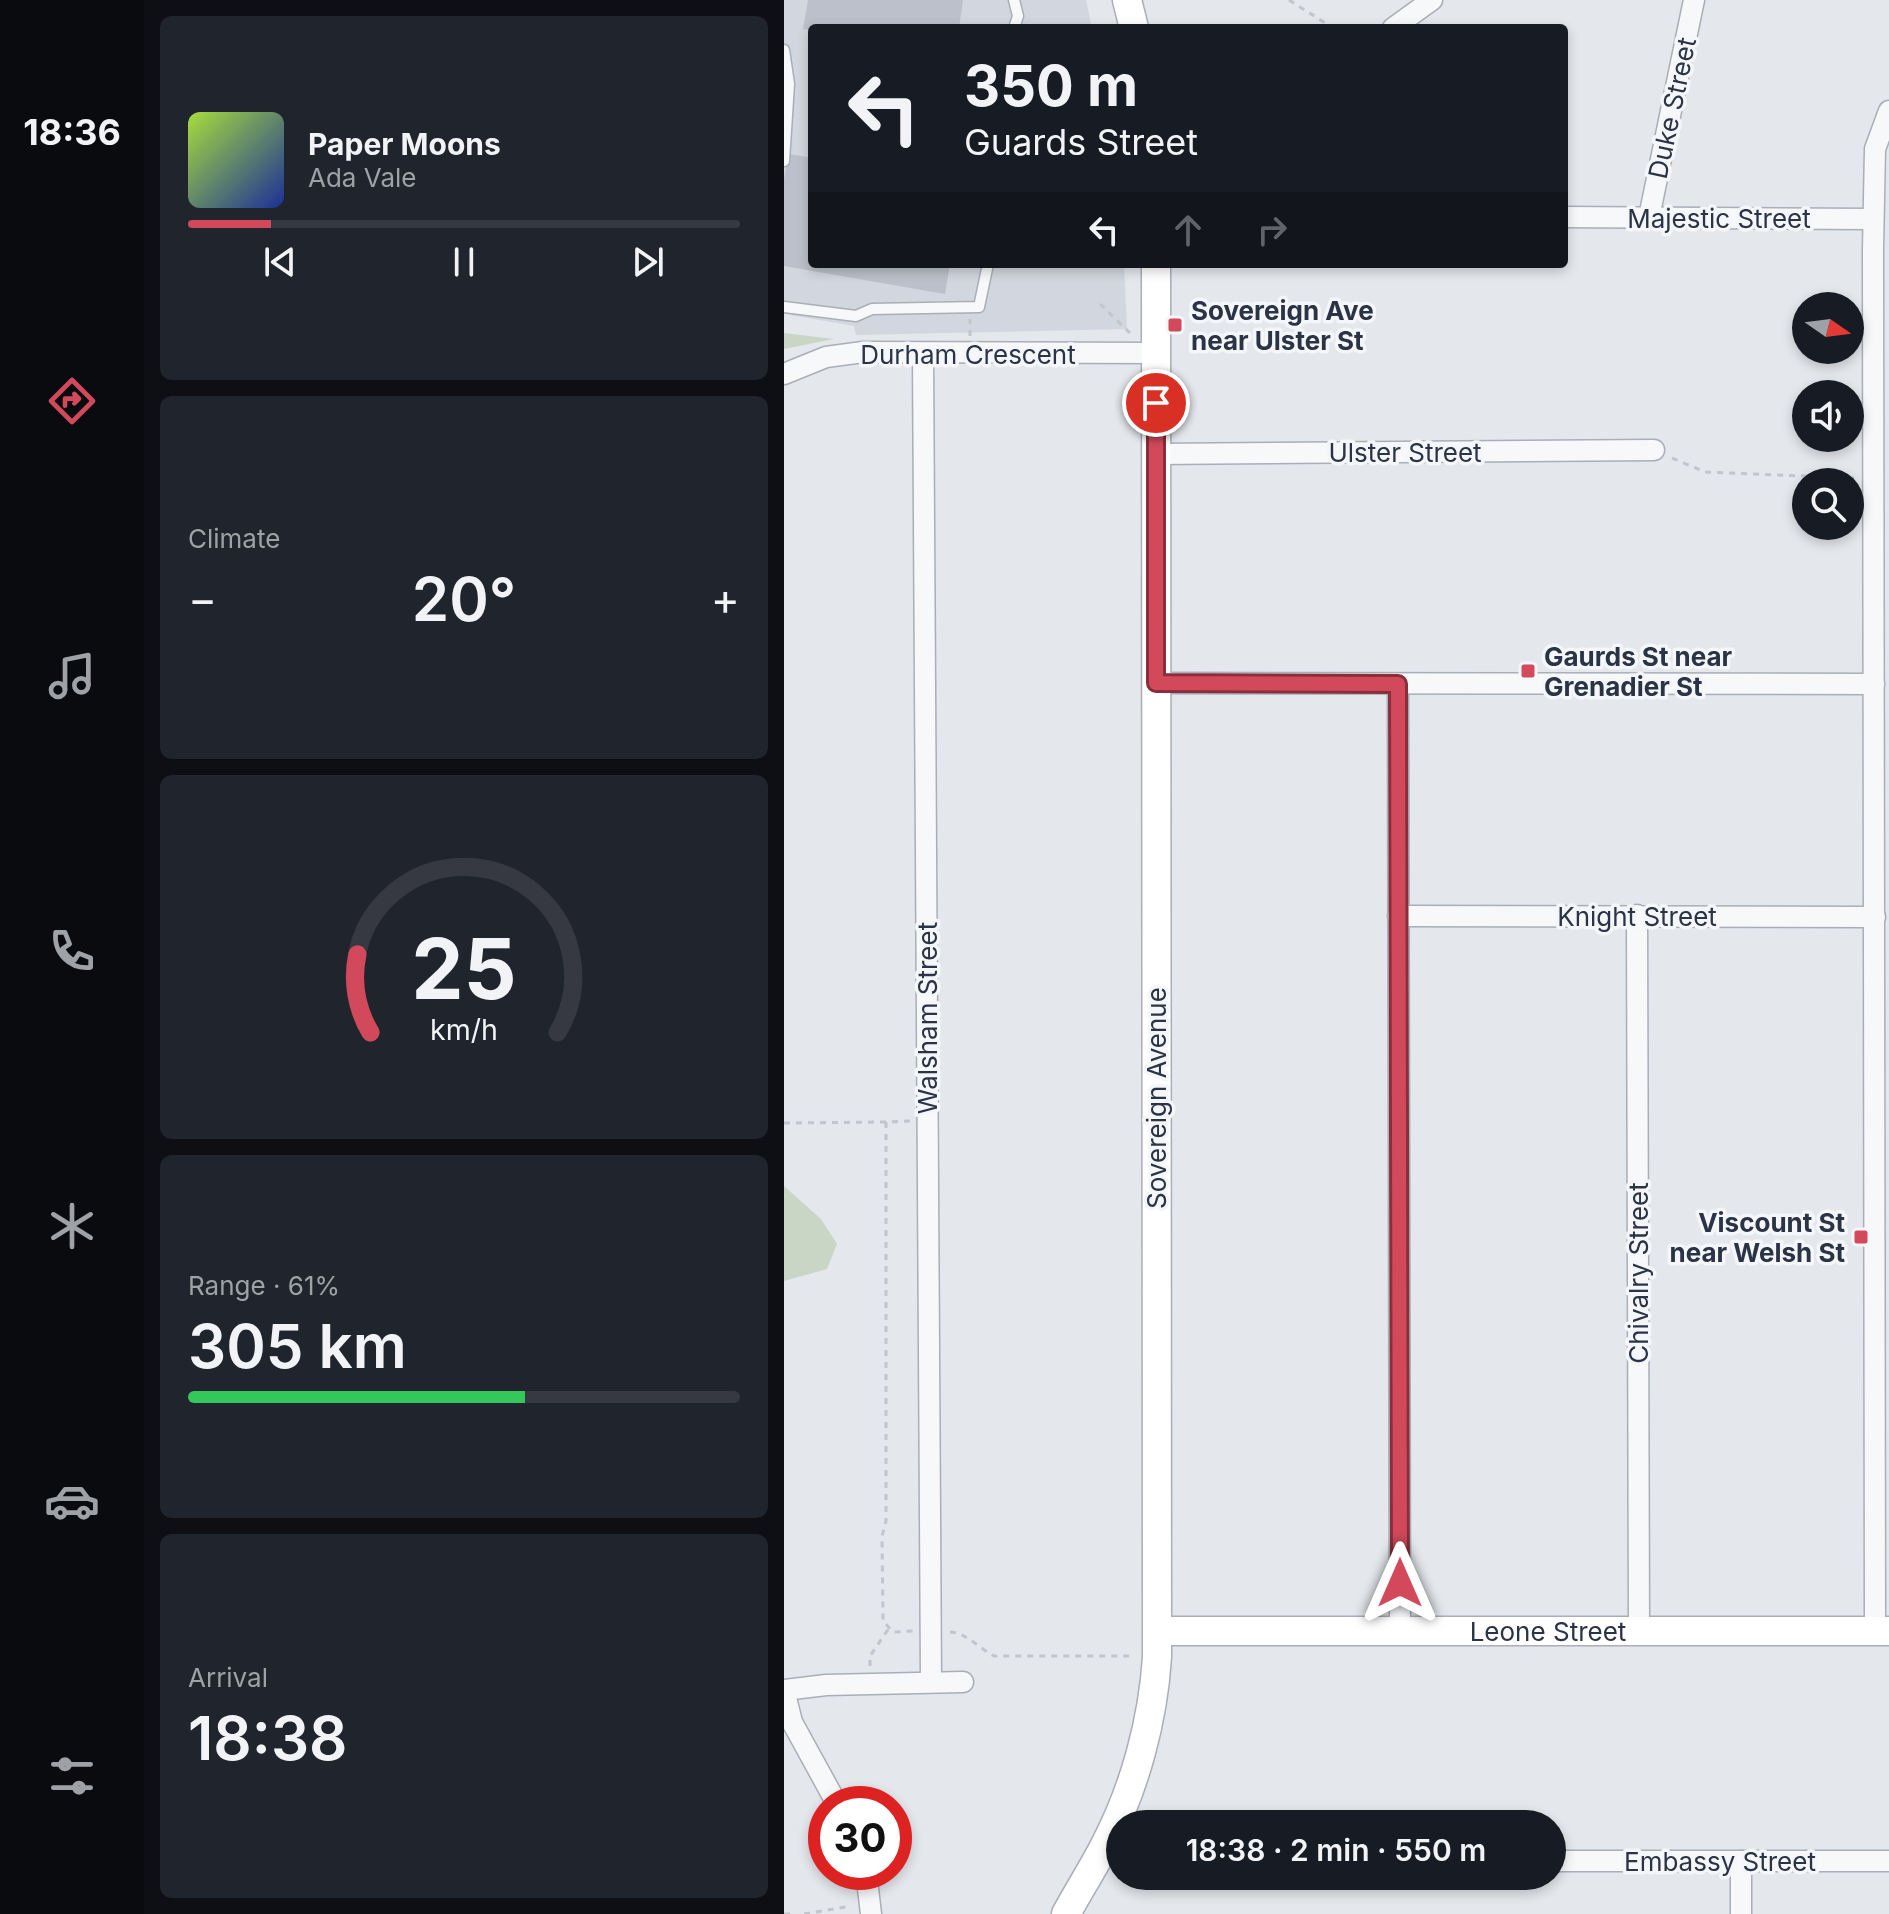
<!DOCTYPE html>
<meta charset="utf-8">
<style>
:root{--surface:#171b24;--page:#20242c;--text:#f1f3f6;--muted:#9ea1a6;--line:#363941;--accent:#d1495b}
body{margin:0;font-family:Inter,sans-serif;background:var(--page);color:var(--text);height:100vh;display:flex;flex-direction:column;font-size:30px;white-space:nowrap}
*{box-sizing:border-box;margin:0}
p{font-size:26px;color:var(--muted)}
.icon{flex:none;width:44px;height:44px;fill:none;stroke:currentColor;stroke-width:2;stroke-linecap:round;stroke-linejoin:round}
.map{position:relative;flex:1;overflow:hidden}
.panel{display:flex;flex-direction:column;gap:16px;padding:16px;background:#0d0f14;width:640px}
.panel>*{flex:none}
.top-card{position:absolute;left:24px;top:24px;width:760px;height:244px;border-radius:8px;box-shadow:0 4px 12px #0003;background:#171b24;color:var(--text);overflow:hidden}
.needle{width:52px;rotate:104deg}
.controls{position:absolute;left:1008px;top:292px;display:grid;gap:16px}
.controls a{display:grid;place-items:center;width:72px;height:72px;border-radius:50%;background:var(--surface);box-shadow:0 4px 12px #0003;font-size:40px}
.speed{position:absolute;left:24px;top:1786px;display:flex;gap:16px;font-size:40px;font-weight:700;text-align:center}
.speed>*{display:grid;place-content:center;width:104px;height:104px;border-radius:50%;background:var(--surface);box-shadow:0 4px 12px #0003;line-height:1}
.speed .limit{border:12px solid #d22;background:#fff;color:#111}
.pin{position:absolute;display:grid;place-items:center;width:68px;height:68px;color:#fff;margin:-34px;border:4px solid #fff;border-radius:50%;box-shadow:0 2px 8px #0007}
.me{position:absolute;width:88px;margin:-44px;rotate:0deg;stroke-linejoin:round;filter:drop-shadow(0 0 6px #0008)}
.turn{display:flex;align-items:center;gap:28px;height:168px;padding:0 24px;font-size:36px}
.turn .icon{width:104px;height:104px;stroke-width:2.5}
.turn b{display:block;font-size:56px;line-height:68px}
.lanes{display:flex;align-items:center;height:76px;padding:0 24px;background:#0003;justify-content:center;gap:40px;direction:ltr}
.lanes .off{opacity:.35}
.big{font-size:60px;font-weight:600;line-height:1.1}
.panel .widget{flex:1;display:flex;flex-direction:column;justify-content:center;gap:12px;min-width:0;padding:0 28px;border-radius:12px;background:var(--page)}
.panel .dial{align-items:center;gap:0}
.dial svg{height:208px;overflow:visible;fill:none;stroke:var(--line);stroke-width:7;stroke-linecap:round;text-anchor:middle}
.dial text{fill:var(--text);stroke:none}
.song{display:flex;align-items:center;gap:24px}
.cover{width:96px;height:96px;border-radius:12px;background:linear-gradient(135deg,hsl(80 70% 55%),hsl(230 70% 35%))}
.played{height:8px;border-radius:4px;background:linear-gradient(90deg,var(--accent) 15%,var(--line) 15%)}
.keys{display:flex;justify-content:space-around;direction:ltr}
.heat{display:flex;justify-content:space-between;align-items:center;font-size:44px;direction:ltr}
.charge{height:12px;border-radius:6px;background:linear-gradient(90deg,#34c759 61%,var(--line) 0)}
.trip{position:absolute;left:322px;top:1810px;width:460px;height:80px;border-radius:40px;background:var(--surface);box-shadow:0 4px 12px #0003;font-weight:600;line-height:80px;text-align:center}
main{display:flex;flex:1;min-height:0}
.dock{display:flex;flex-direction:column;width:144px;justify-content:space-around;align-items:center;background:#090b0e;color:var(--muted)}
.dock .icon{width:56px;height:56px}
.dock .current{color:var(--accent)}
.dock b{font-size:36px;color:var(--text)}
.map>svg:first-child{display:block}
.built{fill:#d2d6de}
.green{fill:#c9d6c5}
.building{fill:#bbc0ca}
.lines{fill:none;stroke-linecap:round;stroke-linejoin:round}
.lane-casing{stroke:#a9aeb7;stroke-width:13}
.street-casing{stroke:#a9aeb7;stroke-width:23}
.secondary-casing{stroke:#a9aeb7;stroke-width:31}
.path{stroke:#c2c5cb;stroke-width:3;stroke-dasharray:6 6;stroke-linecap:butt}
.lane{stroke:#f7f8fa;stroke-width:10}
.street{stroke:#f7f8fa;stroke-width:20}
.secondary{stroke:#fff;stroke-width:28}
.route-casing{stroke:#882f3b;stroke-width:20}
.route{stroke:#d1495b;stroke-width:14}
.poi-dot{fill:#d1495b;stroke:#f4f6f9;stroke-width:3}
.labels{text-anchor:middle;dominant-baseline:central;stroke-width:7;stroke-linejoin:round;paint-order:stroke}
.street-label{font-size:26px;fill:#2b3445;stroke:#f4f6f9}
.poi-label{font-size:26px;font-weight:bold;fill:#2b3445;stroke:#f4f6f9;text-anchor:start}
</style>
<main>
<nav class="dock">
<b>18:36</b>
<svg class="icon current" aria-label="directions" viewBox="0 0 24 24"><path d="M12 3l9 9-9 9-9-9zM9 14v-3h6M13 9l2 2-2 2"/></svg>
<svg class="icon" aria-label="music" viewBox="0 0 24 24"><path d="M9 18V5l10-2v13"/><circle cx="6" cy="18" r="3"/><circle cx="16" cy="16" r="3"/></svg>
<svg class="icon" aria-label="phone" viewBox="0 0 24 24"><path d="M5 4h4l2 5-3 2q2 4 5 5l2-3 5 2v4C11 20 4 13 5 4z"/></svg>
<svg class="icon" aria-label="climate" viewBox="0 0 24 24"><path d="M12 3v18M4 7l16 10M4 17L20 7"/></svg>
<svg class="icon" aria-label="car" viewBox="0 0 24 24"><path d="M5 17H2v-5l4-1 3-4h7l3 4 3 1v5h-3M9 17h6M6 11h13"/><circle cx="7" cy="17" r="2"/><circle cx="17" cy="17" r="2"/></svg>
<svg class="icon" aria-label="filters" viewBox="0 0 24 24"><path d="M4 7h16M4 17h16"/><circle cx="9" cy="7" r="2"/><circle cx="15" cy="17" r="2"/></svg>
</nav>
<section class="panel">
<div class="widget">
<div class="song"><i class="cover"></i><div><b>Paper Moons</b><p>Ada Vale</p></div></div>
<div class="played"></div>
<div class="keys"><svg class="icon" aria-label="previous" viewBox="0 0 24 24"><path d="M18 5L8 12l10 7zM5 5v14"/></svg><svg class="icon" aria-label="pause" viewBox="0 0 24 24"><path d="M8 5v14M16 5v14"/></svg><svg class="icon" aria-label="next" viewBox="0 0 24 24"><path d="M6 5l10 7-10 7zM19 5v14"/></svg></div>
</div>
<div class="widget"><p>Climate</p>
<div class="heat"><a>−</a><b class="big">20°</b><a>+</a></div>
</div>
<div class="widget dial"><svg viewBox="0 0 100 80">
<path d="M14 69A42 42 0 1 1 86 69"/>
<path d="M14 69A42 42 0 0 1 9 39" stroke="#d1495b"/>
<text x="50" y="56" font-size="32" font-weight="700">25</text>
<text x="50" y="72" font-size="11">km/h</text>
</svg></div>
<div class="widget"><p>Range · 61%</p><b class="big">305 km</b><div class="charge"></div></div>
<div class="widget"><p>Arrival</p><b class="big">18:38</b></div>
</section>
<div class="map">
<svg width="1105" height="1914" viewBox="0 0 1105 1914">
<rect width="100%" height="100%" fill="#e4e7ec"/>
<path class="built" d="M 0,0 L 302,0 L 308,28 L 28,28 L 28,264 L 340,264 L 343,329 L 72,335 L 70,326 L 0,314 Z"/>
<g class="green">
<path d="M 0,333 L 50,339 L 0,349 Z"/>
<path d="M 0,1186 L 37,1219 L 53,1244 L 43,1269 L 0,1281 Z"/>
</g>
<g class="building">
<path d="M 24,0 L 179,0 L 175,28 L 28,28 L 28,30 L 19,29 Z"/>
<path d="M 26,140 L 28,264 L 166,264 L 161,294 L 0,266 L 0,179 L 4,154 L 24,157 Z"/>
</g>
<g class="lines">
<defs>
<g id="lane">
<path d="M 230,0 L 234,16 L 230,28"/>
<path d="M 0,50 L 5,84 L 0,161"/>
<path d="M 0,307 L 72,316 L 88,309 L 195,307 L 204,264"/>
</g>
<g id="street">
<path d="M 609,28 L 648,0"/>
<path d="M 780,217 L 1089,219"/>
<path d="M 865,217 L 910,0"/>
<path d="M 139,354 L 147,1682"/>
<path d="M 0,374 L 42,357 L 79,352 L 372,353"/>
<path d="M 372,454 L 870,450"/>
<path d="M 372,683 L 1090,684"/>
<path d="M 614,684 L 616,1631"/>
<path d="M 853,915 L 855,1631"/>
<path d="M 614,916 L 1091,917"/>
<path d="M 1091,1631 L 1089,249 L 1091,149 L 1105,111"/>
<path d="M 53,1804 L 8,1722 L 0,1690 L 42,1685 L 179,1682"/>
<path d="M 768,1861 L 1105,1861"/>
<path d="M 82,1872 L 87,1914"/>
<path d="M 957,1914 L 957,1861"/>
</g>
<g id="secondary">
<path d="M 343,0 L 350,28"/>
<path id="s1" d="M 374,1631 L 1105,1631"/>
<path d="M 282,1914 C 295,1890 310,1867 322,1843 C 351,1787 369,1720 373,1657 L 372,264"/>
</g>
</defs>
<use href="#lane" class="lane-casing"/>
<use href="#street" class="street-casing"/>
<use href="#secondary" class="secondary-casing"/>
<g class="path">
<path d="M 505,0 L 549,28"/>
<path d="M 316,304 L 346,333"/>
<path d="M 186,336 L 186,319"/>
<path d="M 888,458 L 921,472 L 1070,478"/>
<path d="M 126,1121 L 102,1122 L 102,1521 L 98,1536 L 99,1621 L 109,1632 L 130,1631"/>
<path d="M 0,1123 L 102,1122"/>
<path d="M 166,1632 C 181,1632 196,1649 210,1656 L 351,1656"/>
<path d="M 86,1666 L 86,1656 L 105,1628"/>
<path d="M 0,1914 L 8,1914"/>
<path d="M 20,1914 L 67,1906"/>
</g>
<use href="#lane" class="lane"/>
<use href="#street" class="street"/>
<use href="#secondary" class="secondary"/>
</g>
<g class="lines">
<defs>
<path id="route" d="M 372,403 L 372,683 L 614,684 L 616,1583"/>
</defs>
<use href="#route" class="route-casing"/>
<use href="#route" class="route"/>
</g>
<g class="poi-dot">
<rect x="383" y="317" width="16" height="16" rx="4"/>
<rect x="736" y="663" width="16" height="16" rx="4"/>
<rect x="1069" y="1229" width="16" height="16" rx="4"/>
</g>
<g class="labels">
<g class="street-label">
<text transform="translate(888 108) rotate(-78)">Duke Street</text>
<text x="935" y="218">Majestic Street</text>
<text x="184" y="354">Durham Crescent</text>
<text x="621" y="452">Ulster Street</text>
<text x="853" y="916">Knight Street</text>
<text transform="translate(143 1018) rotate(-90)">Walsham Street</text>
<text transform="translate(372 1098) rotate(-90)">Sovereign Avenue</text>
<text transform="translate(854 1273) rotate(-90)">Chivalry Street</text>
<text stroke="none"><textPath href="#s1" startOffset="390">Leone Street</textPath></text>
<text x="936" y="1861">Embassy Street</text>
</g>
<g class="poi-label">
<text x="407" y="310">Sovereign Ave<tspan x="407" dy="30">near Ulster St</tspan></text>
<text x="760" y="656">Gaurds St near<tspan x="760" dy="30">Grenadier St</tspan></text>
<text x="1061" y="1222" text-anchor="end">Viscount St<tspan x="1061" dy="30">near Welsh St</tspan></text>
</g>
</g>
</svg>
<div class="controls">
<a><svg class="needle" viewBox="-14 -14 28 28"><path d="M0-13l5 13h-10z" fill="#e53935"/><path d="M0 13l5-13h-10z" fill="#9ea1a6"/></svg></a>
<a><svg class="icon" aria-label="sound" viewBox="0 0 24 24"><path d="M4 9h4l5-4v14l-5-4H4zM17 9q2 3 0 6"/></svg></a>
<a><svg class="icon" aria-label="search" viewBox="0 0 24 24"><circle cx="10" cy="10" r="6"/><path d="M15 15l6 6"/></svg></a>
</div>
<div class="speed"><div class="limit">30</div></div>
<div class="pin" style="left:372px;top:403px;background:#d93025"><svg class="icon" aria-label="arrive" viewBox="0 0 24 24"><path d="M6 21V4h12l-3 4 3 4H6"/></svg></div>
<svg class="me" style="left:616px;top:1583px" viewBox="-20 -20 40 40"><path d="M0-17L14 15 0 8-14 15z" fill="#d1495b" stroke="#fff" stroke-width="4"/></svg>
<div class="trip">18:38 · 2 min · 550 m</div>
<div class="top-card">
<div class="turn"><svg class="icon" aria-label="left" viewBox="0 0 24 24"><path d="M17 20v-9H6M10 6l-5 5 5 5"/></svg><div><b>350 m</b>Guards Street</div></div>
<div class="lanes"><svg class="icon" aria-label="left" viewBox="0 0 24 24"><path d="M17 20v-9H6M10 6l-5 5 5 5"/></svg><svg class="icon off" aria-label="ahead" viewBox="0 0 24 24"><path d="M12 20V5M6 11l6-6 6 6"/></svg><svg class="icon off" aria-label="right" viewBox="0 0 24 24"><path d="M7 20v-9h11M14 6l5 5-5 5"/></svg></div>
</div>
</div>
</main>
